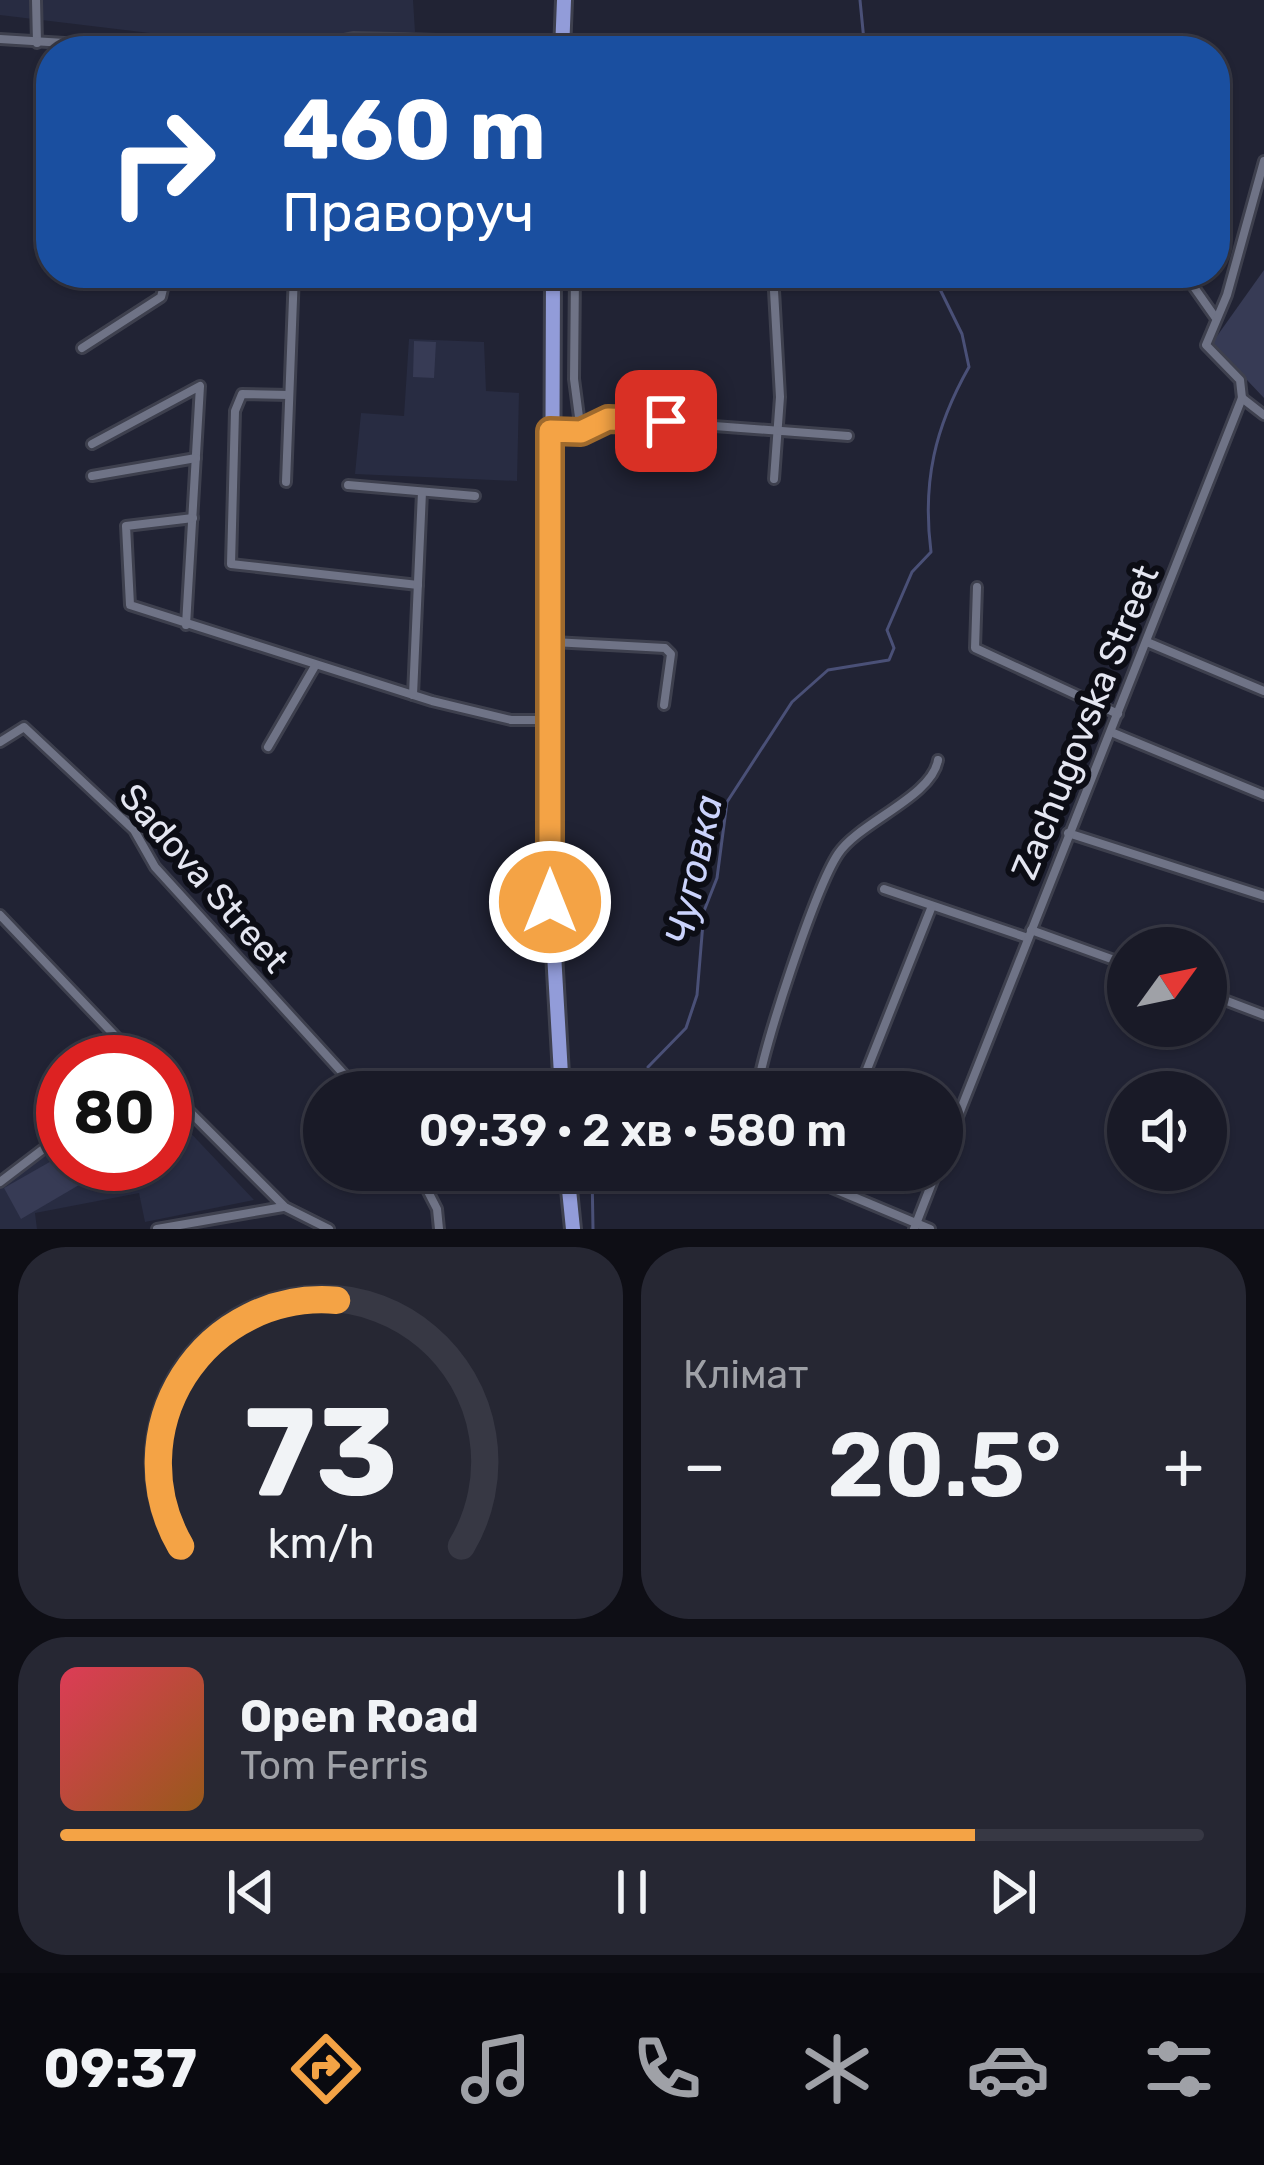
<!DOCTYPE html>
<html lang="uk">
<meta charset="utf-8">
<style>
:root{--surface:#191a27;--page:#262733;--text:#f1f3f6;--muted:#9fa1a7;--line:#373844;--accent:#f4a345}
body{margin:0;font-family:Rubik,sans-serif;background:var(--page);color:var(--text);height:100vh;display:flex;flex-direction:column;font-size:45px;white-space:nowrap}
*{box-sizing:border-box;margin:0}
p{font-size:39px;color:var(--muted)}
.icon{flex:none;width:66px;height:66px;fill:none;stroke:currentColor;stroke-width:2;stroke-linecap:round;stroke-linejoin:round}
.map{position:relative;height:1229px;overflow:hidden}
.panel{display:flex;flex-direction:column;gap:18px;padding:18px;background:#0e0e15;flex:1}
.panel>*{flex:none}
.hud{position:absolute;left:36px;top:36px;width:1194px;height:252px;border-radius:48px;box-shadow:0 3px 9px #0004,0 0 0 3px var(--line);background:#1a4fa0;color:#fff;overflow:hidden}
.needle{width:78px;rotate:57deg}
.controls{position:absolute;left:1107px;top:927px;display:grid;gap:24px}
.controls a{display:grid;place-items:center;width:120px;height:120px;border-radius:50%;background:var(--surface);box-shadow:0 3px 9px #0004,0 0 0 3px var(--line);font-size:60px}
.speed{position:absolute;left:36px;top:1035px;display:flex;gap:24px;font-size:60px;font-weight:700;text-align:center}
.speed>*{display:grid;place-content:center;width:156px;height:156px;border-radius:50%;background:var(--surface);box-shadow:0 3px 9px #0004,0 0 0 3px var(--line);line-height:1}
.speed .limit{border:18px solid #d22;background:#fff;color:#111}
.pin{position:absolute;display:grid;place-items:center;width:102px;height:102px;color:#fff;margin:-51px;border-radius:24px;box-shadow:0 6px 18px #0006}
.me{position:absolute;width:132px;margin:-66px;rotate:0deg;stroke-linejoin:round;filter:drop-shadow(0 0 9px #0008)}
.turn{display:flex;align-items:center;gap:42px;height:252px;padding:0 48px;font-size:54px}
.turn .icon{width:156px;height:156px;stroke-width:2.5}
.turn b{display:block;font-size:84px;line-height:102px}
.big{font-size:90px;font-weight:600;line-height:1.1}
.panel .widget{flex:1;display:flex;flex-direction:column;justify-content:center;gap:18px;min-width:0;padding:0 42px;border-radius:48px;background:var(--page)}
.panel .dial{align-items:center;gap:0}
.dial svg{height:312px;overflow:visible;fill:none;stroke:var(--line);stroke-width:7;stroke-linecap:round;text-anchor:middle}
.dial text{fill:var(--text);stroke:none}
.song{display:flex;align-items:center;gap:36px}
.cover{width:144px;height:144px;border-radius:18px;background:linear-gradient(135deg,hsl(350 70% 55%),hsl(30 70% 35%))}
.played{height:12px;border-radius:6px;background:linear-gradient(90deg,var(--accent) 80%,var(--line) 80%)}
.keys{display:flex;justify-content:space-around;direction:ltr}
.heat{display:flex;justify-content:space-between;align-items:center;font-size:66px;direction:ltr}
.panel .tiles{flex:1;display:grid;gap:18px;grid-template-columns:1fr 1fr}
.widget:last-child{grid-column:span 2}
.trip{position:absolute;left:303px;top:1071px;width:660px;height:120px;border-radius:60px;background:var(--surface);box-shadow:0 3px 9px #0004,0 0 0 3px var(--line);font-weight:600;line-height:120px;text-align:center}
.tabs{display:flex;height:192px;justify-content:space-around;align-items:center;background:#0a0a10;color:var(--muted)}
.tabs .icon{width:84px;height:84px}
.tabs .active{color:var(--accent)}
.tabs b{font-size:54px;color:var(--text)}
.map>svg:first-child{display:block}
.built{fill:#282c42}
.green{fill:#373b55}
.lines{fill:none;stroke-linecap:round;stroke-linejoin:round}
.stream{stroke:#4a5077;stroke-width:3}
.minor-casing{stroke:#3e404e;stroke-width:14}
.trunk-casing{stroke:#3e404e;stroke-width:20}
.minor{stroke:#6f7386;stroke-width:8}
.trunk{stroke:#929cd9;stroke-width:14}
.route-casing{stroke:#9f6a2d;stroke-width:30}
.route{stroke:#f4a345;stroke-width:21}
.labels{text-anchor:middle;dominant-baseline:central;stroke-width:12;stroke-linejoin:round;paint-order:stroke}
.street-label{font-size:36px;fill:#e4e6f1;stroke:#0c0d15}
.water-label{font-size:39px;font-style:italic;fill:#cbd3fc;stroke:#0c0d15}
</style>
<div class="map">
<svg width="1264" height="1229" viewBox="0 0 1264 1229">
<rect width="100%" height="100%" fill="#212334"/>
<g class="built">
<path d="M 0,0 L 413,0 L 415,32 L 275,48 L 0,15 Z"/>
<path d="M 409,339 L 484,342 L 486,391 L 519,393 L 517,481 L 355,474 L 361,413 L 404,416 Z"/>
<path d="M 165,1106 L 254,1200 L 145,1222 L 139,1193 L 35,1213 L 37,1229 L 0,1229 L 0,1186 L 63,1141 L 63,1164 L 165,1164 Z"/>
</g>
<g class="green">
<path d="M 1264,270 L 1264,398 L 1212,343 Z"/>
<path d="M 414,341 L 436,342 L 434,378 L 413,377 Z"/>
<path d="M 62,1155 L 79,1185 L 21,1219 L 4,1188 Z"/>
</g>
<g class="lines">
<g class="stream">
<path d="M 860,0 L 865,51"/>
<path d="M 648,1067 L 686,1028 L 697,995 L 704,911 L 717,878 L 727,802 L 792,702 L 828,670 L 889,660 L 894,648 L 887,630 L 912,572 L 931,552 C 922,482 935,427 969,367 L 962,334 L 932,273"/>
<path d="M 632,1092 L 639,1076"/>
<path d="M 592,1170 L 593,1229"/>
</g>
<defs>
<g id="minor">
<path d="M 36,0 L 37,43"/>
<path d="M 0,39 L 193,51"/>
<path d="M 290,51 L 353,38 L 562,43"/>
<path d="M 575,273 L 574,379 L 581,432"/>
<path d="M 773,273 L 780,397 L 774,479"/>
<path d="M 1184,273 L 1215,317"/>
<path d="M 82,348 L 161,297 L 167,273"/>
<path d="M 289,395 L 242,394 L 235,411 L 231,564 L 418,585"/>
<path d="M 1242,398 L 1264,415"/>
<path d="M 555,432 C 581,434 596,419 621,419 L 848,436"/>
<path d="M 92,444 L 200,386 L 186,625"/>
<path d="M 92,476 L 196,458"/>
<path d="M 286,482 L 294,273"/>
<path d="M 348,485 L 475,496"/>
<path d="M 193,518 L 126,526 L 130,605 L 432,701 L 511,720 L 549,720"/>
<path d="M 977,587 L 975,648 L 1118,714"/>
<path d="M 553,642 L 665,648 L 671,654 L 664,705"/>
<path d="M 1147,642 L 1264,691"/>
<path d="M 413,695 L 422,492"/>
<path d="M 1111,732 L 1264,795"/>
<path d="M 0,742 L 24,727 L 134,830 L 155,867 L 360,1092"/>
<path d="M 268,747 L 315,666"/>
<path d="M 1068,833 L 1264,896"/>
<path d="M 884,889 L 1028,938"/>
<path d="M 0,915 L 140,1062"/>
<path d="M 1031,930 L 1128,965"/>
<path d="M 1206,993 L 1264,1015"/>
<path d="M 165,1087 L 285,1207 L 329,1229"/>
<path d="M 757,1092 C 761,1052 816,887 838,854 C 859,822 932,797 938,760"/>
<path d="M 858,1092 L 932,906"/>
<path d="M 942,1157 L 1242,398 L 1240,380 L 1206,345 L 1227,295 L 1264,161"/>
<path d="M 417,1170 L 437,1209 L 439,1229"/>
<path d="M 771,1170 L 825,1185 L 930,1229"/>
<path d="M 0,1182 L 63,1134"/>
<path d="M 157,1229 L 283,1207"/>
<path d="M 914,1229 L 937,1170"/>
</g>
<g id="trunk">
<path d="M 562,51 L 564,0"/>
<path d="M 553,273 L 551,901 L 562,1092"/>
<path d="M 567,1170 L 573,1229"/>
</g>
</defs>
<use href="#minor" class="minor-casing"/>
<use href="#trunk" class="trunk-casing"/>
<use href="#minor" class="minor"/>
<use href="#trunk" class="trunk"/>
</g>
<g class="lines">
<defs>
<path id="route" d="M 550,902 L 550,431 L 581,432 L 608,419 L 666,421"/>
</defs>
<use href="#route" class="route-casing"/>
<use href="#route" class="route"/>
</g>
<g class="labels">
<g class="street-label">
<text transform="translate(1085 722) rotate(-68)">Zachugovska Street</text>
<text transform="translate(204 878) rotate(49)">Sadova Street</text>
</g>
<g class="water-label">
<text transform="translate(694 870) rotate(-78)">Чуговка</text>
</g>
</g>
</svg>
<div class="controls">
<a><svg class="needle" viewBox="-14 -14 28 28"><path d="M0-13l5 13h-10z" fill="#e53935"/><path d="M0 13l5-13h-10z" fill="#9fa1a7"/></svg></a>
<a><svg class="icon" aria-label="sound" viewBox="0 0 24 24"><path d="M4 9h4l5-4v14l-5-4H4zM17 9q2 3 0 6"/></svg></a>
</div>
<div class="speed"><div class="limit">80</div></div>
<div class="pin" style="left:666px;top:421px;background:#d93025"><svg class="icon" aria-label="arrive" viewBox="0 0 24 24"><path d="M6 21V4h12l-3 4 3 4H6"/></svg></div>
<svg class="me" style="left:550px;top:902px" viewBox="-20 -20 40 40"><circle r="17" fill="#f4a345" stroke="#fff" stroke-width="3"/><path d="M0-11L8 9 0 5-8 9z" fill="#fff"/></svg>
<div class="trip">09:39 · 2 хв · 580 m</div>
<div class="hud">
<div class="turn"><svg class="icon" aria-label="right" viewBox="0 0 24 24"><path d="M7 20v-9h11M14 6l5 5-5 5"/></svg><div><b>460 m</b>Праворуч</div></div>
</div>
</div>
<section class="panel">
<div class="tiles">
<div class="widget dial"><svg viewBox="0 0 100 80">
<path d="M14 69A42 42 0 1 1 86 69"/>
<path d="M14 69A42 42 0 0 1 54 6" stroke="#f4a345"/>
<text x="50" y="56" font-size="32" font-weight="700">73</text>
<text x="50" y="72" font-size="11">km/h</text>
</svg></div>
<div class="widget"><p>Клімат</p>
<div class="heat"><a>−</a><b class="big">20.5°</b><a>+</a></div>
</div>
<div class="widget">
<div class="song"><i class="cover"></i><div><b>Open Road</b><p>Tom Ferris</p></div></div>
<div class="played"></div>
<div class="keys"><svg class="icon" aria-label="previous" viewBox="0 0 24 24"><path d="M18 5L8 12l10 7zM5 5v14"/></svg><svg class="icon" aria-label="pause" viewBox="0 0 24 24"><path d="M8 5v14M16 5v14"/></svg><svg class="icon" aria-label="next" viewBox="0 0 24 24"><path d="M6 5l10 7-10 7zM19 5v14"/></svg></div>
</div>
</div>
</section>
<nav class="tabs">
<b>09:37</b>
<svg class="icon active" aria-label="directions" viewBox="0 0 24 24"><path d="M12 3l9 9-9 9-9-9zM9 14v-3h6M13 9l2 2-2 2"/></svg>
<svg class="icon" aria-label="music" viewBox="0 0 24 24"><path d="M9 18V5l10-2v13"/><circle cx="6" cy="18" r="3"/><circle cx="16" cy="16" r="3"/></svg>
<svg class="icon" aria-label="phone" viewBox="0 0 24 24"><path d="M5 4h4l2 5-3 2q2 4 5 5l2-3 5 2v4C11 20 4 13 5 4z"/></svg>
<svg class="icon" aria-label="climate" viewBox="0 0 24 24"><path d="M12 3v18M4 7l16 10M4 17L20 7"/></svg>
<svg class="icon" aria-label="car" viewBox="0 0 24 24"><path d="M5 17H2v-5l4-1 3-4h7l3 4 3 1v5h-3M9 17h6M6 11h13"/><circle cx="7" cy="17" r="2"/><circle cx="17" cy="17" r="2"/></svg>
<svg class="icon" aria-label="filters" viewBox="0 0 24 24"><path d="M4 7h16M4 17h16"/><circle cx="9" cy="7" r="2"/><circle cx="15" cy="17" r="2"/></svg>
</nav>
